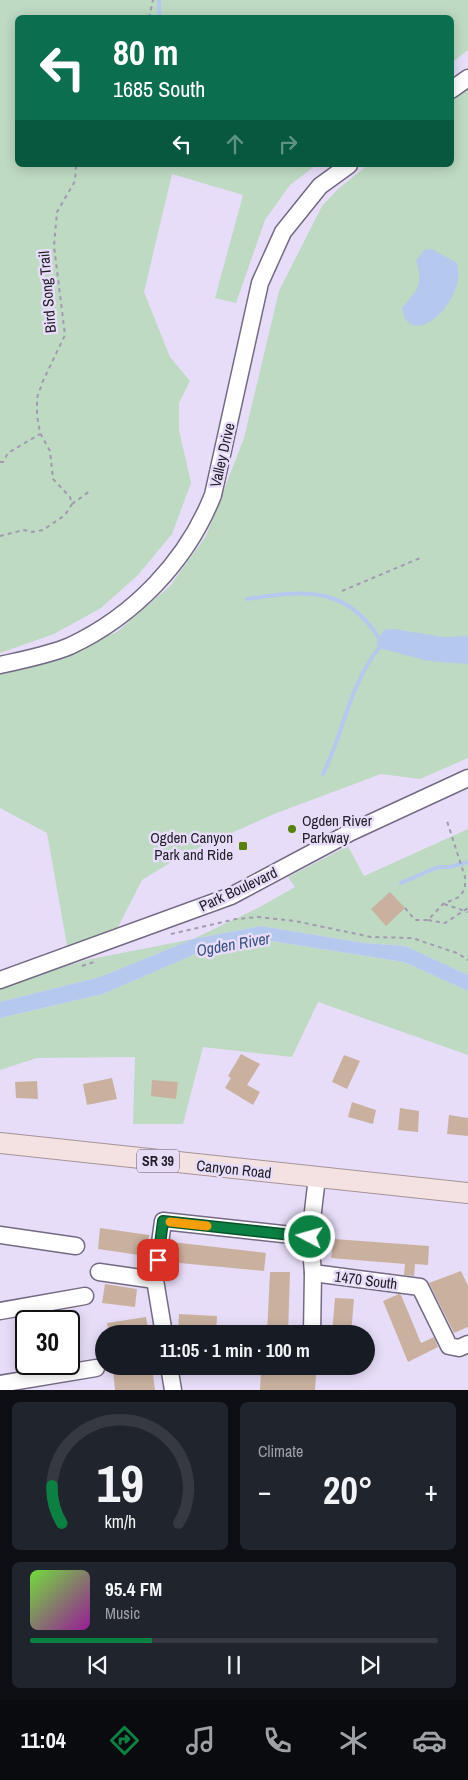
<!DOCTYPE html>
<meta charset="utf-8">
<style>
:root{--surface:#171b24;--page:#20242c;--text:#f1f3f6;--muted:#9ea1a6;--line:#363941;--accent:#0b8043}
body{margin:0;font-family:"Archivo Narrow",sans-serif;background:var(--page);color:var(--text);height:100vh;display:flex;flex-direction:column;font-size:19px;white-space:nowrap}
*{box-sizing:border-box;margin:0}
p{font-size:16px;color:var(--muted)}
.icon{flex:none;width:28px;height:28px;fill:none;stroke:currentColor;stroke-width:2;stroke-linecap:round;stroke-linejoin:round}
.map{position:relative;height:1390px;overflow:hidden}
.details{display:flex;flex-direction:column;gap:12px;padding:12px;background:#0d0f14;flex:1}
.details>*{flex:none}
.guide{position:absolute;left:15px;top:15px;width:439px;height:152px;border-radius:8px;box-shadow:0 2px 12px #0003;background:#0b6e4f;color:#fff;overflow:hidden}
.speed{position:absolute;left:15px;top:1310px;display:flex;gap:10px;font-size:25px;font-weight:700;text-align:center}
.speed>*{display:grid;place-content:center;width:65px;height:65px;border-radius:50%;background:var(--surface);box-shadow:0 2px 12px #0003;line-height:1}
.speed .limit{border:2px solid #111;border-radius:8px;background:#fff;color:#111}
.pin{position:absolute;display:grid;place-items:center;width:42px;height:42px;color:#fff;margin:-21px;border-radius:10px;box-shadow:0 2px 8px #0006}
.me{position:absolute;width:55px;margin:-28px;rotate:276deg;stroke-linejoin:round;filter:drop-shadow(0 0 4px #0008)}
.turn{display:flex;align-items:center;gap:18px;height:105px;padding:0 15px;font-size:22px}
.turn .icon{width:65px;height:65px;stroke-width:2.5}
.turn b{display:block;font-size:35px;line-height:42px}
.lanes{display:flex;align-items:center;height:48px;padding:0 15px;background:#0003;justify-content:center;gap:25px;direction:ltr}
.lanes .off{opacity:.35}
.big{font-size:38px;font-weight:700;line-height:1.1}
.details .card{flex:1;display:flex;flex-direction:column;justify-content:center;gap:8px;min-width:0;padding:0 18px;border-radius:8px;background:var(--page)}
.details .dial{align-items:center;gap:0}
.dial svg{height:130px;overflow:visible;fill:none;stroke:var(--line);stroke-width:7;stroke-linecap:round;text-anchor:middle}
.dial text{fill:var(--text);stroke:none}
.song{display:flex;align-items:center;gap:15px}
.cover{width:60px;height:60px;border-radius:8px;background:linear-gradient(135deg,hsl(100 70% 55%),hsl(300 70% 35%))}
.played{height:5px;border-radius:2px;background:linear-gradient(90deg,var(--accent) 30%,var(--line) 30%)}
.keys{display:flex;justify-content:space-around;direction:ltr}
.heat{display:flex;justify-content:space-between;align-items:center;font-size:28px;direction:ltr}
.details .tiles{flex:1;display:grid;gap:12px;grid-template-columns:1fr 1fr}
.card:last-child{grid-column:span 2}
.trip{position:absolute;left:95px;top:1325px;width:280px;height:50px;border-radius:25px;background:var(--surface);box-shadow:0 2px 12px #0003;font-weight:700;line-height:50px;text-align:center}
.menu{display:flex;height:80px;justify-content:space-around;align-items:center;background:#090b0e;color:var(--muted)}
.menu .icon{width:35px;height:35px}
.menu .active{color:var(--accent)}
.menu b{font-size:22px;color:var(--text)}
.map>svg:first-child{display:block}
.green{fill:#bedac3}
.water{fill:#b5c9ee}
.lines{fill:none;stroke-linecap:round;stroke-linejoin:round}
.stream{stroke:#b5c9ee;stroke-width:4}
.building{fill:#cab19f}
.minor-casing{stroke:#746a83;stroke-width:19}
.major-casing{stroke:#a69297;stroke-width:22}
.path{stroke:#a29bb0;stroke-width:2;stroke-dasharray:4 4;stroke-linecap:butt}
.minor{stroke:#fff;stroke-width:16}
.major{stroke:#f4e2e3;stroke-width:20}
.route-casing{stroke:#07532c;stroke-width:12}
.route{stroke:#0b8043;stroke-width:9}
.slow{stroke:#f59e0b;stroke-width:9}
.poi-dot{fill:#578107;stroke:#e7ddf8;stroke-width:2}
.labels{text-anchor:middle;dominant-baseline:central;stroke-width:5;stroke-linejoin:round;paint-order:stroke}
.shield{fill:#e7ddf8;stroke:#5e5968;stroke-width:1}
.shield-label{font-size:14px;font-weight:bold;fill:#24202a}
.street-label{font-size:15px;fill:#24202a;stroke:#e7ddf8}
.poi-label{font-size:15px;fill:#24202a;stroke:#e7ddf8;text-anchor:start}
.water-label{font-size:16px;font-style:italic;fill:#395283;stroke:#e7ddf8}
</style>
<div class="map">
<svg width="468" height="1390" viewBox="0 0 468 1390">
<rect width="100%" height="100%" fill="#e7ddf8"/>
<g class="green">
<path d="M 0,0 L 468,0 L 468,50 L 451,63 L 451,18 L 18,18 L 18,165 L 316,165 L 290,185 L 265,220 L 236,303 L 215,298 L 243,195 L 172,174 L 144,292 L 170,357 L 190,381 L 179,403 L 179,430 L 191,483 L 172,534 L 138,575 L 101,608 L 54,634 L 0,653 Z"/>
<path d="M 468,86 L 468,758 L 420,779 L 381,774 L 274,814 L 183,855 L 142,880 L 117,929 L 68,951 L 47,833 L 0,808 L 0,674 L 53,658 L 117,632 L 170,586 L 206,536 L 244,438 L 279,291 L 322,206 L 339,188 L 368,165 L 451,165 L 451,99 Z"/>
<path d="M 468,829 L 468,975 L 405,946 L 364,943 L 261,926 L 193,939 L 100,977 L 0,1002 L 0,987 L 86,960 L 193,939 L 258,908 L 295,887 L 288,877 L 348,846 L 364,876 Z"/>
<path d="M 265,940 L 404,962 L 468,991 L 468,1055 L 318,1002 L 292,1057 L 203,1047 L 183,1124 L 133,1124 L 135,1057 L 37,1058 L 0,1070 L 0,1018 L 103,994 L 200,952 Z"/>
</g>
<g class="water">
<path d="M 432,249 L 457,263 C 468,301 409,354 402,308 C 417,290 424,285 416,261 L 424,250 Z"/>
<path d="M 394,629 L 443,637 L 468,636 L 468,664 L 428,661 L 379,648 L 376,643 L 384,630 Z"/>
<path d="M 261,926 L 364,943 L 405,946 L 468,975 L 468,991 L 404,962 L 265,940 L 200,952 L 103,994 L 0,1018 L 0,1002 L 100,977 L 193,939 Z"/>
</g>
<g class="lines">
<g class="stream">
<path d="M 159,0 L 160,18"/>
<path d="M 247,599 C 301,591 345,584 378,637"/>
<path d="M 323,774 C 344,732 349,685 379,648"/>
<path d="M 401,883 L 438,867 L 450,867 L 468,862"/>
</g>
</g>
<g class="building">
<path d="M 390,892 L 405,908 L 386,926 L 371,909 Z"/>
<path d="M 241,1054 L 260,1064 L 247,1085 L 260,1092 L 253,1105 L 225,1088 L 231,1078 L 228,1076 Z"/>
<path d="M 344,1055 L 360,1061 L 347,1089 L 332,1082 Z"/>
<path d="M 112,1078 L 117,1099 L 87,1105 L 83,1084 Z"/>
<path d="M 152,1080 L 178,1082 L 176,1099 L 151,1096 Z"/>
<path d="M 37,1081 L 38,1099 L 16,1098 L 15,1082 Z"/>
<path d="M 352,1102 L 376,1110 L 373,1124 L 348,1117 Z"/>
<path d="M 400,1108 L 419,1111 L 418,1132 L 398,1130 Z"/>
<path d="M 449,1115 L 468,1118 L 468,1136 L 447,1134 Z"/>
<path d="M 100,1228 L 149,1235 L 146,1256 L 98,1249 Z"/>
<path d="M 334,1239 L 429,1246 L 428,1265 L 415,1264 L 414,1276 L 404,1275 L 405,1264 L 331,1258 Z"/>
<path d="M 172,1242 L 266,1253 L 264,1271 L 169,1262 Z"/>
<path d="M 461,1271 L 468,1286 L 468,1327 L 454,1333 L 429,1283 Z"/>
<path d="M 270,1272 L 290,1272 L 288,1334 L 267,1334 Z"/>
<path d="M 105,1284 L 137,1289 L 135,1307 L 102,1303 Z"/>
<path d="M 399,1294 L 401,1295 L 421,1343 L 434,1337 L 438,1347 L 408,1362 L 383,1301 Z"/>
<path d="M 335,1298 L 354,1299 L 351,1334 L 332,1334 Z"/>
<path d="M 179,1314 L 217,1316 L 216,1334 L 178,1334 Z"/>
<path d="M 146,1317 L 149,1334 L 109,1334 L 107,1323 Z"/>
<path d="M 143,1366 L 152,1366 L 155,1390 L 115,1390 L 113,1370 Z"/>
<path d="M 261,1371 L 316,1375 L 315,1390 L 260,1390 Z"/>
</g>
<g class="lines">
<defs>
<g id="minor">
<path d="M 451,90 L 468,78"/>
<path d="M 0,665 C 22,660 49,655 70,646 C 134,616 187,561 213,495 L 260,283 L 283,232 L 320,186 L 349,165"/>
<path d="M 0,980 L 231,896 L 351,832 L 468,778"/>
<path d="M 0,1235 L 76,1246"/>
<path d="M 99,1272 L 155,1280"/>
<path d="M 313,1273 L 420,1287 L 449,1346 L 459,1348 L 468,1344"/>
<path d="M 0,1311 L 85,1296"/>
<path d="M 164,1334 L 155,1280 L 163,1221 L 310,1237"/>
<path d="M 312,1334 L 313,1273 L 310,1237 L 317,1177"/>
<path d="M 169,1366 L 173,1390"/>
<path d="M 0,1384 L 96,1368"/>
</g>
<path id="major" d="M 0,1143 L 468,1193"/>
</defs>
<use href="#minor" class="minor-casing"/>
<use href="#major" class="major-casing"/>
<g class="path">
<path d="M 149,18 L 153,0"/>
<path d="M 0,462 L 3,462 L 8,453 L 40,434"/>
<path d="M 72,504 L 90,491"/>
<path d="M 0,536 L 24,530 L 32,532 L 43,530 L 65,515 L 72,504 L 70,497 L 53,479 L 50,451 L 40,433 L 37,415 L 37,398 L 43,381 L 65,335 L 54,246 L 57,212 L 75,181 L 76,165"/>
<path d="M 342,591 L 420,558"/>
<path d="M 444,904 L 468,912"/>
<path d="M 405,908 L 415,920 L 428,920 L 443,904 L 459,897 L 465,889 L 465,877 L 446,818"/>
<path d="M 428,920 L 445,923 L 468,908"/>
<path d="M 171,934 L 236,919 L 258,917 L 295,921 L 371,937 L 412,938 L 457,953 L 468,960"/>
<path d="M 82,966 L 94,962"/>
</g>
<use href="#minor" class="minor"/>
<use href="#major" class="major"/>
</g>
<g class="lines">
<defs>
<path id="route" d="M 158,1260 L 163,1221 L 310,1237"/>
</defs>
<use href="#route" class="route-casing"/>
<use href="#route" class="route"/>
<path class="slow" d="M 170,1222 L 207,1226"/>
</g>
<g class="poi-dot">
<circle cx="292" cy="829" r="5"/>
<rect x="238" y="841" width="10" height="10" rx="2.5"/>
</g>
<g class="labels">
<rect class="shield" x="137" y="1149.5" width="42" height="23" rx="4"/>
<g class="shield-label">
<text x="158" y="1161">SR 39</text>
</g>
<g class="street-label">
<text transform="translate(47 292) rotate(-95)">Bird Song Trail</text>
<text transform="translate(222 455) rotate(-77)">Valley Drive</text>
<text transform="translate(238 889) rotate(-25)">Park Boulevard</text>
<text transform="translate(234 1169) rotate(6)">Canyon Road</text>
<text transform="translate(366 1280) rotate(7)">1470 South</text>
</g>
<g class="poi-label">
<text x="302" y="820">Ogden River<tspan x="302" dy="17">Parkway</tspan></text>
<text x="233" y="837" text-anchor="end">Ogden Canyon<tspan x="233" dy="17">Park and Ride</tspan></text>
</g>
<g class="water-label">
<text transform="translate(233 944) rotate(-10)">Ogden River</text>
</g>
</g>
</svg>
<div class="speed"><div class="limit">30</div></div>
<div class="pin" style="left:158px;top:1260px;background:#d93025"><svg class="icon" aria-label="arrive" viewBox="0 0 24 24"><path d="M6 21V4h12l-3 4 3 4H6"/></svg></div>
<svg class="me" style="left:310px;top:1237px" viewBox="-20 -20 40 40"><circle r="17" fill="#0b8043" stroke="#fff" stroke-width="3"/><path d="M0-11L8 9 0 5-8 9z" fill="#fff"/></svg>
<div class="trip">11:05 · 1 min · 100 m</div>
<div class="guide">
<div class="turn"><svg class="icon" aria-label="left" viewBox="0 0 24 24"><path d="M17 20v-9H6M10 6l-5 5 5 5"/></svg><div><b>80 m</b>1685 South</div></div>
<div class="lanes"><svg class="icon" aria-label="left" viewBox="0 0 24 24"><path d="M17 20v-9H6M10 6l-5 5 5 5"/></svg><svg class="icon off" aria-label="ahead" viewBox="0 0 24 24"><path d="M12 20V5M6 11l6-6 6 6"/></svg><svg class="icon off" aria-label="right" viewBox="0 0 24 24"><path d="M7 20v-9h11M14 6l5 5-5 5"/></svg></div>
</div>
</div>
<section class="details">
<div class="tiles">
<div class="card dial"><svg viewBox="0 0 100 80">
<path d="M14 69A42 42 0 1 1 86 69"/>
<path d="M14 69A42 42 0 0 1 8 46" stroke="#0b8043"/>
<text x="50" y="56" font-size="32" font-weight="700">19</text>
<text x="50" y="72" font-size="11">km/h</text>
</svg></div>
<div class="card"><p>Climate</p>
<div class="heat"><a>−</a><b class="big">20°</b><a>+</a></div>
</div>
<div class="card">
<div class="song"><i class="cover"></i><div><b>95.4 FM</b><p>Music</p></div></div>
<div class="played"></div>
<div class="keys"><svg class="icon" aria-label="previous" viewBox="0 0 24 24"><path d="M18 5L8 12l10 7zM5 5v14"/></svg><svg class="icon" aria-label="pause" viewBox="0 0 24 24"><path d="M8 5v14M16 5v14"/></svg><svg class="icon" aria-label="next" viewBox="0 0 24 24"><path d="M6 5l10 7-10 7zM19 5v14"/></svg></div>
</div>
</div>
</section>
<nav class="menu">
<b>11:04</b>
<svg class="icon active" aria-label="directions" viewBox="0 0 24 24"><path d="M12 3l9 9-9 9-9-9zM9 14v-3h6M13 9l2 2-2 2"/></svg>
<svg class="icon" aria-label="music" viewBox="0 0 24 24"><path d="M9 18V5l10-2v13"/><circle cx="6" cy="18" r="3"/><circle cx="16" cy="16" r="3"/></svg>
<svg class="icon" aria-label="phone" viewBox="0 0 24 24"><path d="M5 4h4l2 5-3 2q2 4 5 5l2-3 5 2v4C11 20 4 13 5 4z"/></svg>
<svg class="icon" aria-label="climate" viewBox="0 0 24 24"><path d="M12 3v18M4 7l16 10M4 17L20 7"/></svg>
<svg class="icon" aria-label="car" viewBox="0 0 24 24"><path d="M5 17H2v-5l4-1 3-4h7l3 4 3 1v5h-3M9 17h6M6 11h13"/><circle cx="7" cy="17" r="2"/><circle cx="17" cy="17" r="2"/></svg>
</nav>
